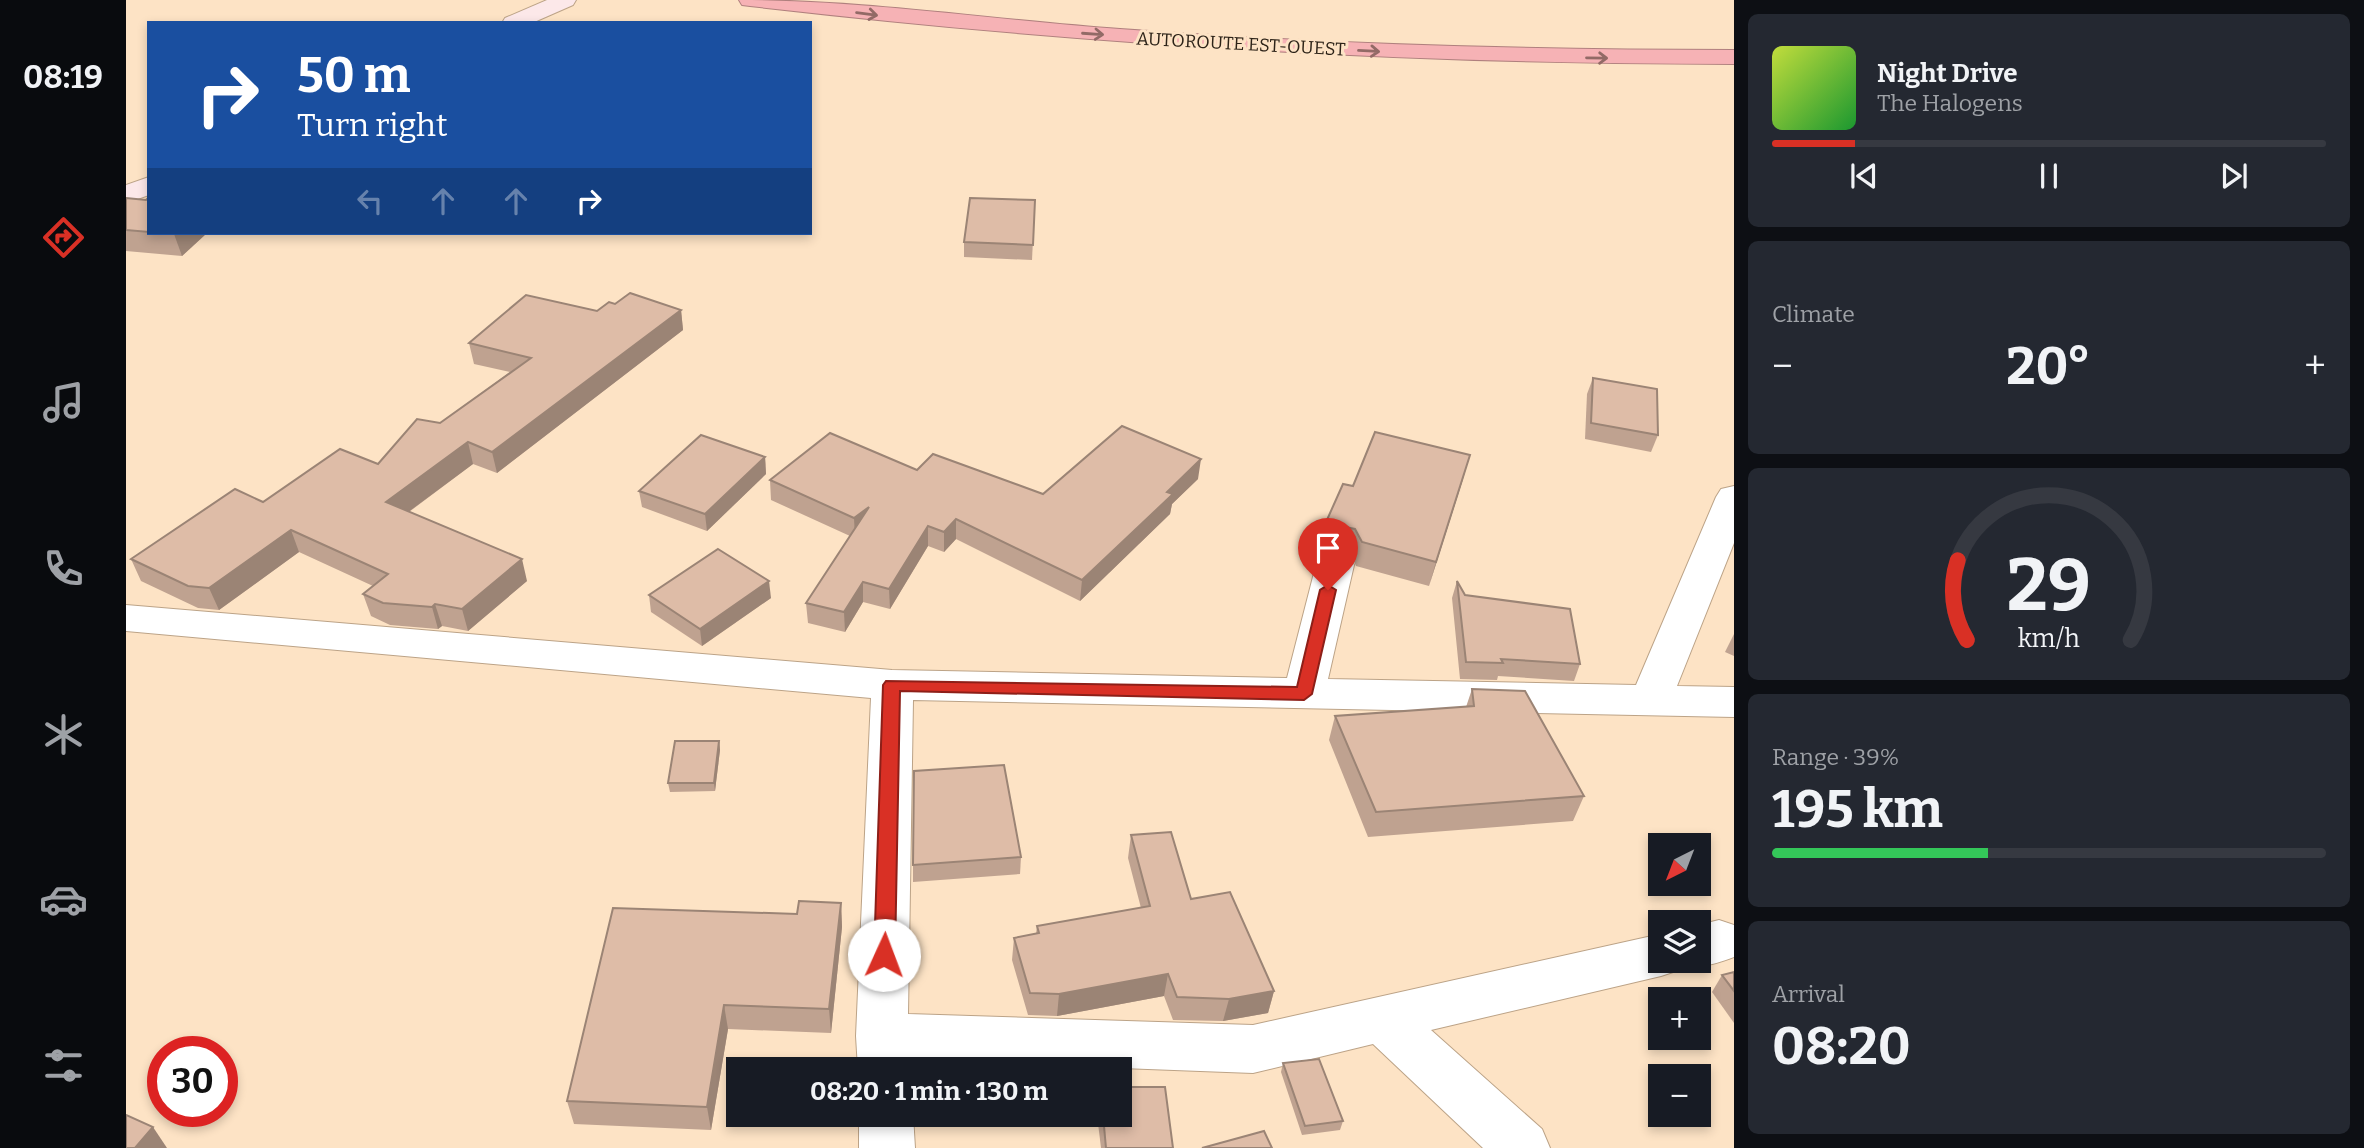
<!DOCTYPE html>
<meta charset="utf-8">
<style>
:root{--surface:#171b24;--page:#242831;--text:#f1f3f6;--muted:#9ea1a6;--line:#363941;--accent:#d93025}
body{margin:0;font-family:Bitter,serif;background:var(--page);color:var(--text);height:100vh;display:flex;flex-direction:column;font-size:26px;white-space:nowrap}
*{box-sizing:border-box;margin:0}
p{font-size:23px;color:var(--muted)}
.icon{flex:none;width:38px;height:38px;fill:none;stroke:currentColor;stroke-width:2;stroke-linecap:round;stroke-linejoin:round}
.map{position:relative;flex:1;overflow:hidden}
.side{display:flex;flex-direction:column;gap:14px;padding:14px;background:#0d0f14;width:630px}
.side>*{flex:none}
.top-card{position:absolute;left:21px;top:21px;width:665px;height:214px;border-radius:0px;box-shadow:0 4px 10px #0003;background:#1a4fa0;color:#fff;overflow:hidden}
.needle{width:46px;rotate:222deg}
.fabs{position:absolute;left:1522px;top:833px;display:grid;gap:14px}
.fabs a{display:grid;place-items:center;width:63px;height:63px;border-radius:0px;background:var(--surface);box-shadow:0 4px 10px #0003;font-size:35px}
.speed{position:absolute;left:21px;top:1036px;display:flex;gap:14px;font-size:35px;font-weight:700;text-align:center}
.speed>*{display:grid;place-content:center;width:91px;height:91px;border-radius:50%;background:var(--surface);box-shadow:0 4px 10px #0003;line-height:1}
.speed .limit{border:10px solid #d22;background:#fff;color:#111}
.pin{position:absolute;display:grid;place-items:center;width:60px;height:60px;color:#fff;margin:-72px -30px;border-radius:50% 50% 50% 0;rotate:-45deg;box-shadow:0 0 7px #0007}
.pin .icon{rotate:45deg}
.me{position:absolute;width:77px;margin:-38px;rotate:2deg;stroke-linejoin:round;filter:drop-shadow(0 0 5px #0008)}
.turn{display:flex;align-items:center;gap:24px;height:147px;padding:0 35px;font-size:32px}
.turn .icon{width:91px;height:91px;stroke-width:2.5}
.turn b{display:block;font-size:49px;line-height:60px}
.lanes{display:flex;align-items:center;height:66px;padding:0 35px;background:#0003;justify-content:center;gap:35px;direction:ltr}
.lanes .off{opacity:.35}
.big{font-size:52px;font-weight:700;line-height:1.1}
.side .tile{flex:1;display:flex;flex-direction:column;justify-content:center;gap:10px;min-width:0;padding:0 24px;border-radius:10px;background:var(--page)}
.side .dial{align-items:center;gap:0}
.dial svg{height:182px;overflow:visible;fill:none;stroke:var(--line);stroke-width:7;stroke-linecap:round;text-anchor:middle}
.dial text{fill:var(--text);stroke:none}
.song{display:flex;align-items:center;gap:21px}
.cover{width:84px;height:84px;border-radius:10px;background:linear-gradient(135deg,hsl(70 70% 55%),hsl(130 70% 35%))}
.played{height:7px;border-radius:4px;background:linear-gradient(90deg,var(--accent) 15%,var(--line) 15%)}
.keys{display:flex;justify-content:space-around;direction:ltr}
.heat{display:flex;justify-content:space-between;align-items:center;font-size:38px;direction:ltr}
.charge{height:10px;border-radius:5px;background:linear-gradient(90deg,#34c759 39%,var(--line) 0)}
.trip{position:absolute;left:600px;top:1057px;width:406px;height:70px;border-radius:0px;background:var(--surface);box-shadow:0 4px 10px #0003;font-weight:700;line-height:70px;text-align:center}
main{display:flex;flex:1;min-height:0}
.tabs{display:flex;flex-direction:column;width:126px;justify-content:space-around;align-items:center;background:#090b0e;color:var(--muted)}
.tabs .icon{width:49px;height:49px}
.tabs .on{color:var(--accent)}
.tabs b{font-size:32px;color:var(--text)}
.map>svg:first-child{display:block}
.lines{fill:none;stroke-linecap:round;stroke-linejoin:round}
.minor-casing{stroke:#bca387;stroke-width:2}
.secondary-casing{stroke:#bca387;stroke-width:2}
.motorway-casing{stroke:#b0807e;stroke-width:2}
.minor{fill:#fff;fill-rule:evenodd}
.secondary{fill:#fce8e9;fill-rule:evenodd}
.motorway{fill:#f6b2b5;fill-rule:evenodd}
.wall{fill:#bfa290}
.shaded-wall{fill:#9b8475}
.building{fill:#debca7;stroke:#9b8475;stroke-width:2}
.oneway{stroke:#926a66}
.route{fill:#d93025;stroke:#8d1f18;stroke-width:2}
.labels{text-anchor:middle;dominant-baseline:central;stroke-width:6;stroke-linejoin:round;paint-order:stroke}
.far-street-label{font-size:18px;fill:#2d2318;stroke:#fde3c5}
</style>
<main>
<nav class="tabs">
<b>08:19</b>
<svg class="icon on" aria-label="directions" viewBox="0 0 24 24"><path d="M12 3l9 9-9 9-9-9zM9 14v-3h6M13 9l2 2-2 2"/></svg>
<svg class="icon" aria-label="music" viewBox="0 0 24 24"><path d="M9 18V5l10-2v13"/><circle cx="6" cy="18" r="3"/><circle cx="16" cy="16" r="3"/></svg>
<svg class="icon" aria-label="phone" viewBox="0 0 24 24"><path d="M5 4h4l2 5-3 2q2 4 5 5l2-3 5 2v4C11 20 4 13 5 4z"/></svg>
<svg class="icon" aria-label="climate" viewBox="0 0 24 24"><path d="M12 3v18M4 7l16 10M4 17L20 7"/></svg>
<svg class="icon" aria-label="car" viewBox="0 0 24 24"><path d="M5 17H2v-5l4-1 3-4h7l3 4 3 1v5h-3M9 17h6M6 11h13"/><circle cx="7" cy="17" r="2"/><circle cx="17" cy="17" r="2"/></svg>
<svg class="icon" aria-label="filters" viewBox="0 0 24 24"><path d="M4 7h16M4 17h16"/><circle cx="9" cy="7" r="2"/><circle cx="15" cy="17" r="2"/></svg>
</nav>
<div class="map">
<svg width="1608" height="1148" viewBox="0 0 1608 1148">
<rect width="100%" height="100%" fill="#fde3c5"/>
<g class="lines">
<defs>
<g id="minor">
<path d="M 1608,486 L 1608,543 L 1551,686 L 1608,687 L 1608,717 L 787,700 L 782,1014 L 1127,1025 L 1535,934 L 1535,961 L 1573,961 L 1573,925 L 1593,920 L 1608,925 L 1608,957 C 1588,964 1578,969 1557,961 L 1553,970 L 1535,976 L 1305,1030 L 1416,1129 L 1424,1148 L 1357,1148 L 1247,1044 L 1127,1073 L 784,1060 L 784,1069 L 732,1069 L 730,1036 L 745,698 L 0,631 L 0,605 L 766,670 L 1161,678 L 1190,565 L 1195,556 L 1209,553 L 1223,556 L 1228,565 L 1202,679 L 1510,685 L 1590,497 L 1595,489 Z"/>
<path d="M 733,1115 L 787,1115 L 789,1148 L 733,1148 Z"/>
</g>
<g id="secondary">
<path d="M 421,0 L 450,0 L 447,5 L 406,23 L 376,23 L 379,18 Z"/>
<path d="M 23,177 L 23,195 L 0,203 L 0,185 Z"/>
</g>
<path id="motorway" d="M 613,0 C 740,0 867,20 994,29 C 1198,44 1403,50 1608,50 L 1608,64 C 1278,64 951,44 624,6 L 616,5 Z"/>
</defs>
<use href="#minor" class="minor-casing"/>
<use href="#secondary" class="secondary-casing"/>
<use href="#motorway" class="motorway-casing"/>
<use href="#minor" class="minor"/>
<use href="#secondary" class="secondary"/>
<use href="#motorway" class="motorway"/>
</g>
<g class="wall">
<path d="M 0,198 L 81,233 L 56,256 L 0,251 Z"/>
<path d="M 909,200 L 906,260 L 838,257 L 838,242 Z"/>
<path d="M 489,304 L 555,310 L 557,330 L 371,473 L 347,464 L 283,512 L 401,581 L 342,631 L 316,626 L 312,629 L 264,625 L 245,616 L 237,594 L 247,586 L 173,552 L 93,610 L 72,608 L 15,581 L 5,559 L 137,502 L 252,464 L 314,423 L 384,372 L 348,364 L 343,343 L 471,311 Z"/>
<path d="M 1467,378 L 1532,435 L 1525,452 L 1459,439 L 1461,394 Z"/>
<path d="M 639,457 L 640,474 L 581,531 L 516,507 L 513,491 Z"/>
<path d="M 791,470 L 917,494 L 1072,479 L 1046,504 L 1044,514 L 954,601 L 830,539 L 818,552 L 802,546 L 764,609 L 737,602 L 719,632 L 682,623 L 680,603 L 724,536 L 645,500 L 644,480 Z"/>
<path d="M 1337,479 L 1303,586 L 1230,566 L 1224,553 L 1208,550 L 1191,555 L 1227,486 Z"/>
<path d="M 1331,581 L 1339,595 L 1454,664 L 1448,681 L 1372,676 L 1371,680 L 1334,679 L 1326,598 Z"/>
<path d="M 523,595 L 645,598 L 576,646 L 525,612 Z"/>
<path d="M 1608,634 L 1608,656 L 1599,652 Z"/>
<path d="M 1346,689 L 1458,796 L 1447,821 L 1242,837 L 1203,740 L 1209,716 L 1340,707 Z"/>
<path d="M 593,741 L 594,750 L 589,791 L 544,792 L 542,783 Z"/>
<path d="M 1005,835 L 1065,899 L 1148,991 L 1142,1013 L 1097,1021 L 1047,1020 L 1038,996 L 931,1016 L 902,1015 L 886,960 L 888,938 L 910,934 L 911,926 L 1015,908 L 1002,858 Z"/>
<path d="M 895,857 L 894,874 L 787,882 L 787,865 Z"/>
<path d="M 715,903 L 716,927 L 705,1033 L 602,1029 L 585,1130 L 448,1124 L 441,1101 L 671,914 Z"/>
<path d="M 1608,972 L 1608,1023 L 1586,992 L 1596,975 Z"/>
<path d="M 1157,1063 L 1217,1121 L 1214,1130 L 1176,1135 L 1155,1072 Z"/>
<path d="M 971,1115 L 994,1115 L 1047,1148 L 975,1148 Z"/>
</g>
<g class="shaded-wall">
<path d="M 50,233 L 81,233 L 56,256 L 48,234 Z"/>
<path d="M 555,310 L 557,330 L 371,473 L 366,452 Z"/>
<path d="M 342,442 L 347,464 L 266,524 L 260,502 Z"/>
<path d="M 1344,455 L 1337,479 L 1303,586 L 1310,562 Z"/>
<path d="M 639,457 L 640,474 L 581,531 L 579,514 Z"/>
<path d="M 1075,459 L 1072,479 L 1046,504 L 1044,514 L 954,601 L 956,580 L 1041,492 Z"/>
<path d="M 743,507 L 729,538 L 728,518 Z"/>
<path d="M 830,519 L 830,539 L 818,552 L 818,532 Z"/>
<path d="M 802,526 L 802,546 L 764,609 L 763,589 Z"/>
<path d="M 1214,526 L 1208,550 L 1191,555 L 1196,531 Z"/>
<path d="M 165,530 L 173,552 L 93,610 L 83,588 Z"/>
<path d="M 396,559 L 401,581 L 342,631 L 336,609 Z"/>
<path d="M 643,581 L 645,598 L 576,646 L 574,629 Z"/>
<path d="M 737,582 L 737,602 L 719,632 L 718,612 Z"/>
<path d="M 309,604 L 316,626 L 312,629 L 306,607 Z"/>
<path d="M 593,741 L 594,750 L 589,791 L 588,783 Z"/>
<path d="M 715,903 L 716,927 L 705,1033 L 703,1009 Z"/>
<path d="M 1042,974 L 1038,996 L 931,1016 L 933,994 Z"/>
<path d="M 1148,991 L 1142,1013 L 1097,1021 L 1103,999 Z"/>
<path d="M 598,1005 L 602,1029 L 585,1130 L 581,1107 Z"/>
<path d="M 27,1127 L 41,1148 L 9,1148 Z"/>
</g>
<g class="building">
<path d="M 23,197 L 23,232 L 0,230 L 0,198 L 20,200 Z"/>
<path d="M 844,198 L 909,200 L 907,245 L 838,242 Z"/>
<path d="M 28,233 L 50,233 L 48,234 Z"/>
<path d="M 504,293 L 555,310 L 366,452 L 342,442 L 260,502 L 396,559 L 336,609 L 309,604 L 306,607 L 257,603 L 237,594 L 262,574 L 165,530 L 83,588 L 62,586 L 5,559 L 109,489 L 137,502 L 214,449 L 252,464 L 291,419 L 314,423 L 405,358 L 343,343 L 400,295 L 471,311 L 483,302 L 489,304 Z"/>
<path d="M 1467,378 L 1531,389 L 1532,435 L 1465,423 Z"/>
<path d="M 996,426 L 1075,459 L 1041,492 L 1047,494 L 956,580 L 830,519 L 818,532 L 802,526 L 763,589 L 737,582 L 718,612 L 680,603 L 743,507 L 728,518 L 644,480 L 704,433 L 791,470 L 807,454 L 917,494 Z"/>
<path d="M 1249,432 L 1344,455 L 1310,562 L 1236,542 L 1229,529 L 1214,526 L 1196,531 L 1217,484 L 1227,486 Z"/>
<path d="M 575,435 L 639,457 L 579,514 L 513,491 Z"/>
<path d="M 592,549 L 643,581 L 574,629 L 523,595 Z"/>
<path d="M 1331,581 L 1339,595 L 1444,609 L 1454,664 L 1375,659 L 1377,663 L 1340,662 Z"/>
<path d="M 1346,689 L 1399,691 L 1458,796 L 1250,812 L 1209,716 L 1348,706 Z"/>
<path d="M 549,741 L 593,741 L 588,783 L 542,783 Z"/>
<path d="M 878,765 L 895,857 L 787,865 L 788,771 Z"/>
<path d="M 1045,832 L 1065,899 L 1104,892 L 1148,991 L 1103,999 L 1051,997 L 1042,974 L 933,994 L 904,993 L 888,938 L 913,933 L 911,926 L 1024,906 L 1005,835 Z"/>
<path d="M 673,901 L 715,903 L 703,1009 L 598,1005 L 581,1107 L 441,1101 L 487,908 L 671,914 Z"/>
<path d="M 1608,972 L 1608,991 L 1596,975 Z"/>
<path d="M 1193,1059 L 1217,1121 L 1179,1126 L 1157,1063 Z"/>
<path d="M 994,1087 L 1039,1087 L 1047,1148 L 980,1148 L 977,1115 L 994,1115 Z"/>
<path d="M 0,1115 L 27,1127 L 9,1148 L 0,1148 Z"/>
<path d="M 1138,1131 L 1146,1148 L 1076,1148 Z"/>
</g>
<defs><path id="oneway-shaft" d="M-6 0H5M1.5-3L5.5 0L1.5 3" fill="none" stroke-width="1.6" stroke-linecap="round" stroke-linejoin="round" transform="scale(1.75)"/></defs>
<g class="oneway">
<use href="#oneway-shaft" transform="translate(741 14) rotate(7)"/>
<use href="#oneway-shaft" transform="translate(967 34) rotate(4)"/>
<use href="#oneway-shaft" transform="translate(1243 51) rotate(3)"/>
<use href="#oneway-shaft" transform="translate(1471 58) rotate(1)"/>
</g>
<path class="route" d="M 1202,585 L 1210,590 L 1186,694 L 1178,700 L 774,691 L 769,955 L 766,962 L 758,964 L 751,962 L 748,955 L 757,685 L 760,681 L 1171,687 L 1194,590 Z"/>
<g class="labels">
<g class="far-street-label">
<text transform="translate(1115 44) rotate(3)">AUTOROUTE EST-OUEST</text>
</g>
</g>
</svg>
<div class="fabs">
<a><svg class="needle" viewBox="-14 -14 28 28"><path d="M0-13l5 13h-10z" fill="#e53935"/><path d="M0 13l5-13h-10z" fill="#9ea1a6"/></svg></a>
<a><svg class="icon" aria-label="layers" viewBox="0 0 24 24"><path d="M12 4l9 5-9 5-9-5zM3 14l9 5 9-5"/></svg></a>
<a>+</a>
<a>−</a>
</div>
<div class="speed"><div class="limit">30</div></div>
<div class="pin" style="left:1202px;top:590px;background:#d93025"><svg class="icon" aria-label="arrive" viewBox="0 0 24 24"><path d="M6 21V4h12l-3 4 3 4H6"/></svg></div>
<svg class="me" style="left:758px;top:955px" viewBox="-20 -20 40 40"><circle r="19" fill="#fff"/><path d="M0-13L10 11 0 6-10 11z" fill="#d93025"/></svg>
<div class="trip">08:20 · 1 min · 130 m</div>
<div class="top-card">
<div class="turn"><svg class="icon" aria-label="right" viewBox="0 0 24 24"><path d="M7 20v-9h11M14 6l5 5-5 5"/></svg><div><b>50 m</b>Turn right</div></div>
<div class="lanes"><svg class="icon off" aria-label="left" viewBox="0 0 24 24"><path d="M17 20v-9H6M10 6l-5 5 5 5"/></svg><svg class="icon off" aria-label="ahead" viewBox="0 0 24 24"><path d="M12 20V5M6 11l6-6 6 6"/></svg><svg class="icon off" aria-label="ahead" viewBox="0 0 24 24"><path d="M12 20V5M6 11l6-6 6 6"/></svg><svg class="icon" aria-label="right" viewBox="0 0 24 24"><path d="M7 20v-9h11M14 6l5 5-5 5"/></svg></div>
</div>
</div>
<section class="side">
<div class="tile">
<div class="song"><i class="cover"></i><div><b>Night Drive</b><p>The Halogens</p></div></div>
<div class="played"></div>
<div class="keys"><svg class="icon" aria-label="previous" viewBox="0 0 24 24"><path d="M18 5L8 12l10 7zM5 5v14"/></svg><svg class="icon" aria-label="pause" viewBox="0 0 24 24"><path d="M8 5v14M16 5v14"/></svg><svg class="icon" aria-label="next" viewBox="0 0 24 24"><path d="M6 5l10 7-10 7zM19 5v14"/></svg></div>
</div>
<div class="tile"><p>Climate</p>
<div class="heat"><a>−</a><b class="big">20°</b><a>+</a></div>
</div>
<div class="tile dial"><svg viewBox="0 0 100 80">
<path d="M14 69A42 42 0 1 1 86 69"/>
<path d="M14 69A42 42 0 0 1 10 34" stroke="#d93025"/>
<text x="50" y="56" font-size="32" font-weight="700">29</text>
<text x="50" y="72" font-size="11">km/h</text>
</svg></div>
<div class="tile"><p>Range · 39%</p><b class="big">195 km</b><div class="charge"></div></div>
<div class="tile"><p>Arrival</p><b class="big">08:20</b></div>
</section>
</main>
